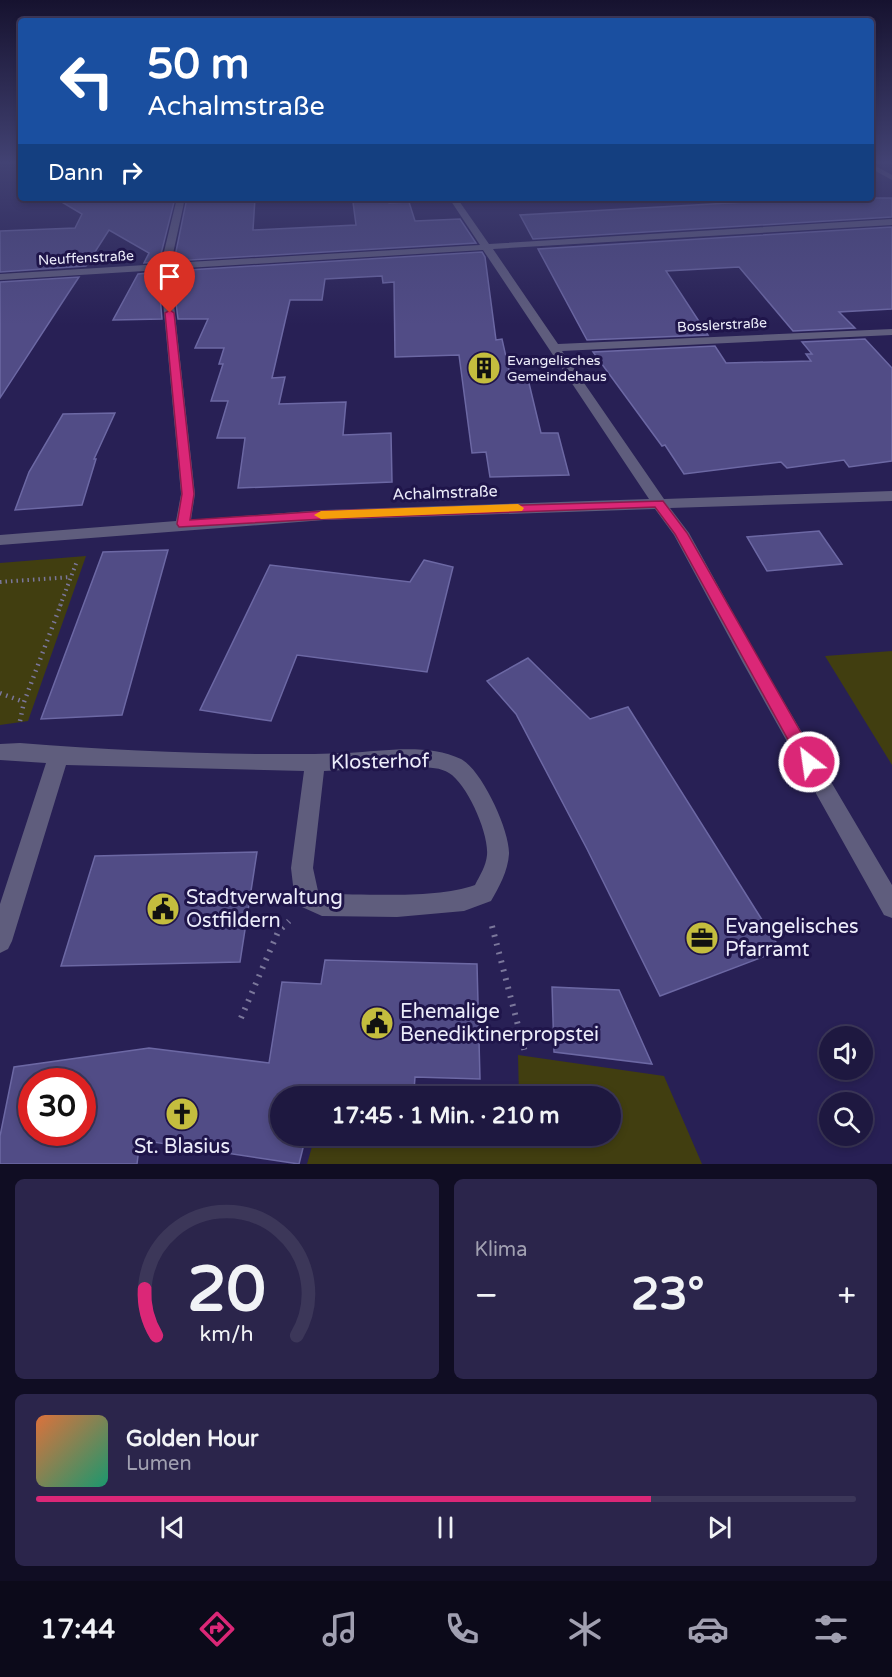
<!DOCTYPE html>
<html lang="de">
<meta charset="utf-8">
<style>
:root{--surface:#1e1840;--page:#2b254b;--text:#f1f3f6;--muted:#a1a0b1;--line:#3c3759;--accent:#db2777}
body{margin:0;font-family:"Varela Round",sans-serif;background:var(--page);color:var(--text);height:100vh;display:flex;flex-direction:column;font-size:22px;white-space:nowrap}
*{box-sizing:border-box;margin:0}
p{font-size:20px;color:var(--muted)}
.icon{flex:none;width:33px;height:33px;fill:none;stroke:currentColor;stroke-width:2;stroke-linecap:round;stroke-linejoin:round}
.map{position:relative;height:1164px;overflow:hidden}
.drawer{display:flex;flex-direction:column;gap:15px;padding:15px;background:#100d23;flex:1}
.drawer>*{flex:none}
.top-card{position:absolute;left:18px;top:18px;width:856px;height:183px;border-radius:6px;box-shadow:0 3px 9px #0003,0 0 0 2px var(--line);background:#1a4fa0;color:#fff;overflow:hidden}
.buttons{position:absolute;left:819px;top:1026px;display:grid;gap:12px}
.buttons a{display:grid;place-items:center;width:54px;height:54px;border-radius:50%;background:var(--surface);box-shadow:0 3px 9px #0003,0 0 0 2px var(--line);font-size:30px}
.speed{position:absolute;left:18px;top:1068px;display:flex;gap:12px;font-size:30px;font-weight:700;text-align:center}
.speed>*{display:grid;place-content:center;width:78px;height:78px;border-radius:50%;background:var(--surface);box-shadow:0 3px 9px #0003,0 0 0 2px var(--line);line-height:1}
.speed .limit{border:9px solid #d22;background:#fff;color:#111}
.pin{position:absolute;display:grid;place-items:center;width:51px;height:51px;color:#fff;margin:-62px -26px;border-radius:50% 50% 50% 0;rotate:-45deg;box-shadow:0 0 6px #0007}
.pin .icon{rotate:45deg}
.me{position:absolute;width:66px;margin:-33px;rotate:330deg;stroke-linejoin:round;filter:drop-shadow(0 0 4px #0008)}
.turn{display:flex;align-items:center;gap:21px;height:126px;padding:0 30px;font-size:27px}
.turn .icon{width:78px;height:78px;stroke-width:2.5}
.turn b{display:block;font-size:42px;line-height:51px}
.then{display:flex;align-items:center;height:57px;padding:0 30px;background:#0003;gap:12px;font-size:22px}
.big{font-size:45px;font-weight:700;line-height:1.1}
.drawer .tile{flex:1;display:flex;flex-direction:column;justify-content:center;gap:9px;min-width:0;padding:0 21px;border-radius:9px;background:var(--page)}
.drawer .dial{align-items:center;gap:0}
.dial svg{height:156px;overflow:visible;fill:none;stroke:var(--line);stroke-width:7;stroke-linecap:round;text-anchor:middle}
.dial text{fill:var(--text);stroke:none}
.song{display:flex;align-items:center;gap:18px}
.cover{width:72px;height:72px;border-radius:9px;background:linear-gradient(135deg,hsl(20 70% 55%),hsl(160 70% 35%))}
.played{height:6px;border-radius:3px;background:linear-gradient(90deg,var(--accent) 75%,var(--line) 75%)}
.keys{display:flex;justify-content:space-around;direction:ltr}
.heat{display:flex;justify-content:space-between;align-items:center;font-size:33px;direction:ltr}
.drawer .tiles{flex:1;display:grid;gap:15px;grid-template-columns:1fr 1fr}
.tile:last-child{grid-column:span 2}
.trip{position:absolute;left:270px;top:1086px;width:351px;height:60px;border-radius:30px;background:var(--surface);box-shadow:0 3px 9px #0003,0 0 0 2px var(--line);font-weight:700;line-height:60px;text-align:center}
.menu{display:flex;height:96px;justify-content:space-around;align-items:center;background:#0c0a1a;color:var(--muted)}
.menu .icon{width:42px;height:42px}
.menu .on{color:var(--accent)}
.menu b{font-size:27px;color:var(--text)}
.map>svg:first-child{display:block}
.green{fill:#413e10}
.building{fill:#514c86;stroke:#6c68a4;stroke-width:1.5;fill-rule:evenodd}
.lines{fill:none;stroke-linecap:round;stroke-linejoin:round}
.path-far2{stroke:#7b779b;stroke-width:4;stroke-dasharray:1.5 4;stroke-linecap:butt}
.path-far1{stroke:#7b779b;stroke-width:4.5;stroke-dasharray:1.5 5;stroke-linecap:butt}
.path{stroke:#7b779b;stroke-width:6;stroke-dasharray:2 7;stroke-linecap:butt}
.minor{fill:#5f5d7d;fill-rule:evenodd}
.route{fill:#db2777;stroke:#8e194d;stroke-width:1.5}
.slow{fill:#f59e0b}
.labels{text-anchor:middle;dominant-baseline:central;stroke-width:6;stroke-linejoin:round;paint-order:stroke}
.far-street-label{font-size:14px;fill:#ececfa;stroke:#1f154a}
.far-poi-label{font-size:14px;fill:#ececfa;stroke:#1f154a;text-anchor:start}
.street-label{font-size:16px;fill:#ececfa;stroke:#1f154a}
.near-street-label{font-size:20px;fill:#ececfa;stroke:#1f154a}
.near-poi-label{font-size:20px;fill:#ececfa;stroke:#1f154a;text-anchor:start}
</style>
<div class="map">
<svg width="892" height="1164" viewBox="0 0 892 1164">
<rect width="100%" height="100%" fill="#282055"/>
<g class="green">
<path d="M 86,556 L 28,721 L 0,725 L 0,563 Z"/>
<path d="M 892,651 L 892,765 L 825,656 Z"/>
<path d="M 518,1055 L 664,1076 L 702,1164 L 307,1164 L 315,1136 L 610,1136 L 610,1096 L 519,1096 Z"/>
</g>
<g class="building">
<path d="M 55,198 L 175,198 L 159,262 L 144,263 L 149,253 L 109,230 L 86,266 L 0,272 L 0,231 L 75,228 L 82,214 Z"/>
<path d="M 187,198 L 255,198 L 253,230 L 356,225 L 353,202 L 389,200 L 389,203 L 409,202 L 415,221 L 460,219 L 476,243 L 174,261 Z"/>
<path d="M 818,198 L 892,198 L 892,217 L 533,239 L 520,215 Z"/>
<path d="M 892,227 L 892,309 L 839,312 L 855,328 L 793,331 L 739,267 L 666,271 L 708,335 L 587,340 L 538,249 Z"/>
<path d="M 482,252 L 485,257 L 496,340 L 502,339 L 511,379 L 528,379 L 541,433 L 558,433 L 569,475 L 490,477 L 486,452 L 472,453 L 459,355 L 395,357 L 394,282 L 383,283 L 382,276 L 325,279 L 322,300 L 290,300 L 272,378 L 285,377 L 279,404 L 346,402 L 343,435 L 391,433 L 392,482 L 238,488 L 245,438 L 217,438 L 228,401 L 211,401 L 223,364 L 219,364 L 224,348 L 195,348 L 208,319 L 178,319 L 172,271 Z"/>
<path d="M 158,272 L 162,319 L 113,320 L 138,274 Z"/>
<path d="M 79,277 L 69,292 L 0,398 L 0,282 Z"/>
<path d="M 865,339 L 892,368 L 892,461 L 849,467 L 844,460 L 787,468 L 781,462 L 684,474 L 665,445 L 662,446 L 593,352 L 715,346 L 726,363 L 811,361 L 806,354 L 812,354 L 802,342 Z"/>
<path d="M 115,413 L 94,459 L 96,459 L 82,505 L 15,510 L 29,472 L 63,414 Z"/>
<path d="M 819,531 L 842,564 L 767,571 L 747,537 Z"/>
<path d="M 168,550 L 122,715 L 41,719 L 103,552 Z"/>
<path d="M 424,560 L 453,567 L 427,672 L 297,655 L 271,721 L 200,710 L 270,565 L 410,582 Z"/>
<path d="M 528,658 L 590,719 L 628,707 L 781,950 L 660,996 L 587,849 L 516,714 L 487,681 Z"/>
<path d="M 257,852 L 240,962 L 61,966 L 95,856 Z"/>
<path d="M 325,960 L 477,964 L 480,1079 L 415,1077 L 414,1091 L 317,1090 L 315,1096 L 280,1096 L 280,1136 L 306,1136 L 299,1164 L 140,1140 L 137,1164 L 0,1164 L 0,1136 L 14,1067 L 149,1048 L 269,1063 L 282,982 L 321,984 ZM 32,1082 L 82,1082 L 82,1132 L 32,1132 Z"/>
<path d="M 552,987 L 619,990 L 652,1064 L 554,1052 Z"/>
</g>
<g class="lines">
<g class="path-far2">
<path d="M 0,582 L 71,577"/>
<path d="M 60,606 L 77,561"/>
</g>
<g class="path-far1">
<path d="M 0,693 L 24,702"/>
<path d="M 20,721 L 24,702 L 61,604"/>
</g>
<g class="path">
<path d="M 492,926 L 526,1056"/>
<path d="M 241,1018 L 278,932 L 289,921"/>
</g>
<g class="minor">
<path d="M 872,164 L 892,175 L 892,180 L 872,169 Z"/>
<path d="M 177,198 L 185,198 L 171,263 L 480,245 L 449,198 L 457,198 L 489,244 L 892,219 L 892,225 L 493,249 L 558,344 L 892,329 L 892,335 L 562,351 L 664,499 L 892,491 L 892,501 L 670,508 L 689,533 L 755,653 L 892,885 L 892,918 L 884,915 L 743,663 L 674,535 L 655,509 L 324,520 L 0,545 L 0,535 L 176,521 L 181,494 L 160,270 L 0,280 L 0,274 L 161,264 ZM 483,250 L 649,499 L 324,510 L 191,520 L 195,494 L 170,269 Z"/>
<path d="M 20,743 C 107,750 193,754 280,754 C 303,754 326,754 348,753 C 384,751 427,743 461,759 C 482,770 510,831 509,854 C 508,871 499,887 491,901 L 464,911 L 397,917 L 322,916 L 302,907 L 293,885 L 291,868 L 304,771 L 66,765 L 12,941 L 8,949 L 0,953 L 0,904 L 46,763 L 0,760 L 0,744 ZM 403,767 C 417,768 437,765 449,773 C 467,784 489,833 487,855 C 486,866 480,875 475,885 C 436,899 366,894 323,894 L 318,891 L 313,868 L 324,771 Z"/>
</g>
</g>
<linearGradient id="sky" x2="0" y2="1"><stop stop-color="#16122f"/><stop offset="0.5" stop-color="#424273"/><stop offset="1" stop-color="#424273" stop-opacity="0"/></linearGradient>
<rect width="892" height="325" fill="url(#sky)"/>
<path class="route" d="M 170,310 L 174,313 L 194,494 L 190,520 L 324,511 L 663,501 L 687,533 L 815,757 L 817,762 L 815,767 L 809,769 L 803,767 L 675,534 L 655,507 L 324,519 L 179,527 L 177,524 L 182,494 L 165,313 Z"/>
<path class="slow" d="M 518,504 L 524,508 L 522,511 L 321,519 L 314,515 L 321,511 Z"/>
<defs>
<symbol id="building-disc" viewBox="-11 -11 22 22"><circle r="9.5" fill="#c4bd3e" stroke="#1f154a"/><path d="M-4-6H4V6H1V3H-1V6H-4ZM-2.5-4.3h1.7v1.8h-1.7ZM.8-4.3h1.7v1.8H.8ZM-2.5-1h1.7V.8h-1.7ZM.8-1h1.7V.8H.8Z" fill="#111"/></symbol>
<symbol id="civic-disc" viewBox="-11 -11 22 22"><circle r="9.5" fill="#c4bd3e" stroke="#1f154a"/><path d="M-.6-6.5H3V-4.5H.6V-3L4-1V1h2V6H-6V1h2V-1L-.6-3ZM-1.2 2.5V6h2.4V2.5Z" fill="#111"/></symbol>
<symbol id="office-disc" viewBox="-11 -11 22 22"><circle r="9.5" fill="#c4bd3e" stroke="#1f154a"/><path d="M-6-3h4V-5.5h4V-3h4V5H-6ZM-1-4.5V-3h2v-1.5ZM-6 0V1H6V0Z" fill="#111"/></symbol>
<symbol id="church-disc" viewBox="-11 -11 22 22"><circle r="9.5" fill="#c4bd3e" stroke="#1f154a"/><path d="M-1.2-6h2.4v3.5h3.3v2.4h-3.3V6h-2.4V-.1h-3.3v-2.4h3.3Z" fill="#111"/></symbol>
</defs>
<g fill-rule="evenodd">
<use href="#building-disc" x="465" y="349" width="38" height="38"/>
<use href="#civic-disc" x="144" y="890" width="38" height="38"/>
<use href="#office-disc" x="683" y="919" width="38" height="38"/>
<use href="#civic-disc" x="358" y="1004" width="38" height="38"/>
<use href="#church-disc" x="163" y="1095" width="38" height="38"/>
</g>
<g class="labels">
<g class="far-street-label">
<text transform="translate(86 258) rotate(-3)">Neuffenstraße</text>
<text transform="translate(722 325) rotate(-3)">Bosslerstraße</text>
</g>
<g class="far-poi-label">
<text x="507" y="360">Evangelisches<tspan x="507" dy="16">Gemeindehaus</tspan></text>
</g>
<g class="street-label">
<text transform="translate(445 493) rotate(-2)">Achalmstraße</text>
</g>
<g class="near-street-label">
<text transform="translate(380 762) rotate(-1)">Klosterhof</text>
</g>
<g class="near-poi-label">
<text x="186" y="898">Stadtverwaltung<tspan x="186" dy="23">Ostfildern</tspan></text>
<text x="725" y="927">Evangelisches<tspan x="725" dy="23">Pfarramt</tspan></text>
<text x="400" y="1012">Ehemalige<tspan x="400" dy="23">Benediktinerpropstei</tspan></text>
<text x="182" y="1147" text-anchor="middle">St. Blasius</text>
</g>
</g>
</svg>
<div class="buttons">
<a><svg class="icon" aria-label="sound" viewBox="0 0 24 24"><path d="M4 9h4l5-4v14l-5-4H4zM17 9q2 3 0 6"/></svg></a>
<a><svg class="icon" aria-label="search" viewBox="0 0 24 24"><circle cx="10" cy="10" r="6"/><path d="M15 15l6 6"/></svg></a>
</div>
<div class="speed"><div class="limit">30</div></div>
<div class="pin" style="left:170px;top:313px;background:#d93025"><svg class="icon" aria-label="arrive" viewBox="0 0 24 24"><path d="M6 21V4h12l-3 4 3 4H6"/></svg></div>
<svg class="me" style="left:809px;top:762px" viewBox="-20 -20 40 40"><circle r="17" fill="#db2777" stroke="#fff" stroke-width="3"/><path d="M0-11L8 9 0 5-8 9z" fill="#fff"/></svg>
<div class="trip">17:45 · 1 Min. · 210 m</div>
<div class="top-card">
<div class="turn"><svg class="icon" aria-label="left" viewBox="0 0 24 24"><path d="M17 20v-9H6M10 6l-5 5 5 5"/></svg><div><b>50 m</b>Achalmstraße</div></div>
<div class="then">Dann<svg class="icon" aria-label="right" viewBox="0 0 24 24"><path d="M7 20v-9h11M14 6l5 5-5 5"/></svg></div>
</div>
</div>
<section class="drawer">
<div class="tiles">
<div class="tile dial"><svg viewBox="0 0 100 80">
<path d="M14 69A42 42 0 1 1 86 69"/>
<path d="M14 69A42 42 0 0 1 8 45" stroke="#db2777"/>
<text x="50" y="56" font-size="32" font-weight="700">20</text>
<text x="50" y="72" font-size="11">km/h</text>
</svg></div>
<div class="tile"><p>Klima</p>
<div class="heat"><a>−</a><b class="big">23°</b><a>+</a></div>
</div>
<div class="tile">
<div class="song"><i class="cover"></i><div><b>Golden Hour</b><p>Lumen</p></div></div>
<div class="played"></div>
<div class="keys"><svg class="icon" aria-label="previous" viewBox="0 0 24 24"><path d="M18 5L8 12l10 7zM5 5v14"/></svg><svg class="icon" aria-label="pause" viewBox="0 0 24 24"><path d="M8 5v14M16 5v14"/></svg><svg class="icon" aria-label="next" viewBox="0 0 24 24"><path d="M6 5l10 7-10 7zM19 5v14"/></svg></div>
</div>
</div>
</section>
<nav class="menu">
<b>17:44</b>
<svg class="icon on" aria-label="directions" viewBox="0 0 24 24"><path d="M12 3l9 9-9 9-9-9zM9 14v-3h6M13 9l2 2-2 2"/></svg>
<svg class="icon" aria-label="music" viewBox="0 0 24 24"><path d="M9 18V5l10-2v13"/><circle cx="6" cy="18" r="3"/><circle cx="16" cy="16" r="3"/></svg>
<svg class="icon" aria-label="phone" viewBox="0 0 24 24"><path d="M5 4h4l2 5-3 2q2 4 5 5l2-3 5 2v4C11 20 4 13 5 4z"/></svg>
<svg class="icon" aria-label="climate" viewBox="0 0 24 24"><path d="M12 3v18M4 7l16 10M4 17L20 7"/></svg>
<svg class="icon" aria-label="car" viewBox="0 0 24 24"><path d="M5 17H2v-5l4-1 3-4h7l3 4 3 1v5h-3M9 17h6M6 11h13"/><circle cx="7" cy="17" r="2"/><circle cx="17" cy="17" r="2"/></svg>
<svg class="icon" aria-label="filters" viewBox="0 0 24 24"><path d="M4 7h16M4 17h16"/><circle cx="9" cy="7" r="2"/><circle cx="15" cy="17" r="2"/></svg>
</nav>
